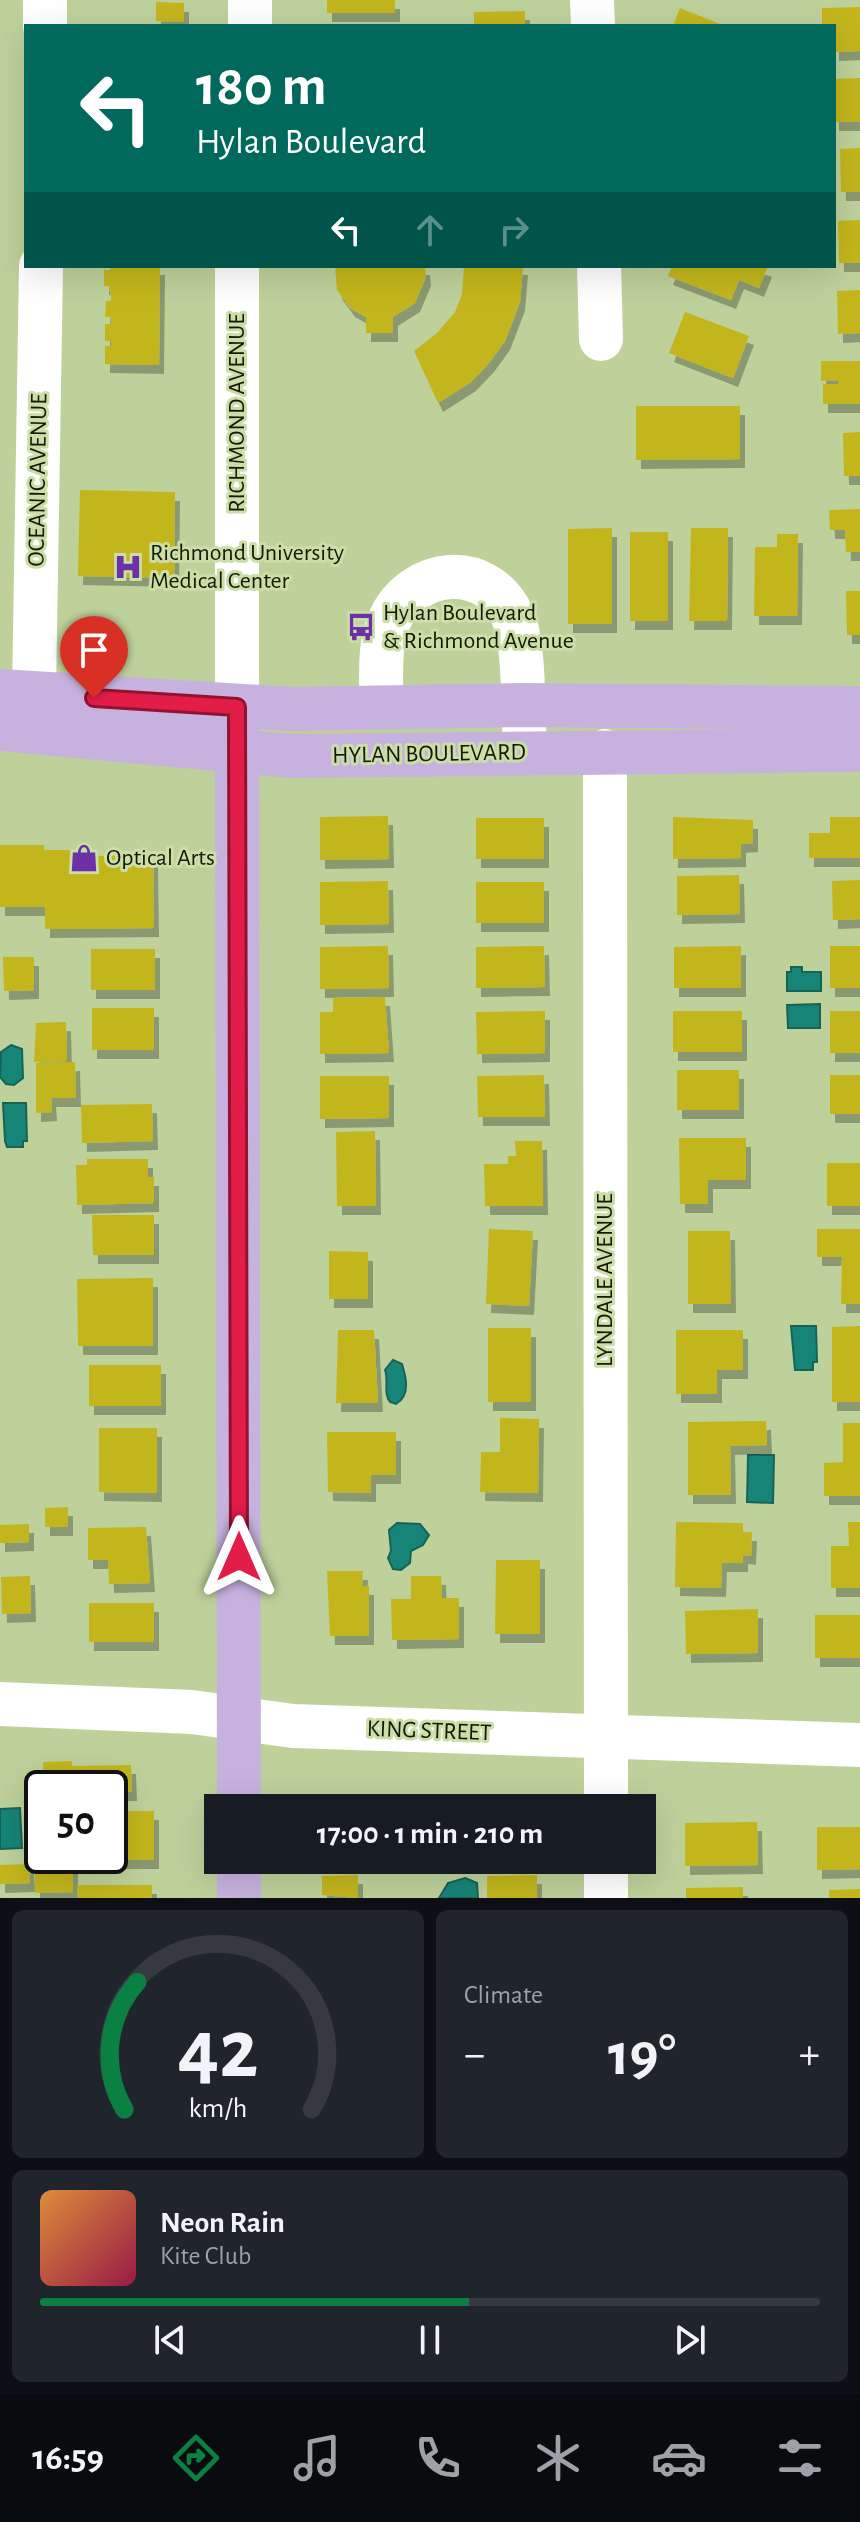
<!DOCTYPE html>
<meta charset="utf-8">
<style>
:root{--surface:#171b24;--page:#20242c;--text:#f1f3f6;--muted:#9ea1a6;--line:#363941;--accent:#0b8043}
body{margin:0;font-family:"Alegreya Sans",sans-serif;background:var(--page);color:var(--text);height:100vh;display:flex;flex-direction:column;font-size:30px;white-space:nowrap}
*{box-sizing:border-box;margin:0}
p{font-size:26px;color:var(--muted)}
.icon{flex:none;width:44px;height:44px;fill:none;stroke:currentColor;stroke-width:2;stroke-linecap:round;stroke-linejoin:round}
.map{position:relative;height:1898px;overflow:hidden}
.sheet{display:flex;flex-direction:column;gap:12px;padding:12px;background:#0d0f14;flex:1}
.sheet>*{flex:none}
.guide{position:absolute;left:24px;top:24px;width:812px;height:244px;border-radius:0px;box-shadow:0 8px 32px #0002;background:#00695c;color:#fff;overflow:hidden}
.speed{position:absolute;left:24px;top:1770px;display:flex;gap:16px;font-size:40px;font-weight:700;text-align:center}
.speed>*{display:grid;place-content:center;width:104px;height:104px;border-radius:50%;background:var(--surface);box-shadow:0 8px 32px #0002;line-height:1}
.speed .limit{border:4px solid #111;border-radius:12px;background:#fff;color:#111}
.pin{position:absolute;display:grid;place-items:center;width:68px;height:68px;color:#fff;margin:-82px -34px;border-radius:50% 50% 50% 0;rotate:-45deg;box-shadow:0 0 8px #0007}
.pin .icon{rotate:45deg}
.me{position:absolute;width:88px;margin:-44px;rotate:0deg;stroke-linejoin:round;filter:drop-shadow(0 0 6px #0008)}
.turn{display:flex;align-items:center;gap:28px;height:168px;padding:0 40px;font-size:36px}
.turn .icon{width:104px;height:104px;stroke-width:2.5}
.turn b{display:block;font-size:56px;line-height:68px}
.lanes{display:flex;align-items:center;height:76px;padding:0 40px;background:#0003;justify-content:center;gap:40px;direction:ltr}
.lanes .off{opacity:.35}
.big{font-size:60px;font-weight:700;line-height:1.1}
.sheet .card{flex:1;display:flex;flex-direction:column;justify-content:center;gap:12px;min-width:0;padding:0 28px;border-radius:12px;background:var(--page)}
.sheet .dial{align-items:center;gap:0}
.dial svg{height:208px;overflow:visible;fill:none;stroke:var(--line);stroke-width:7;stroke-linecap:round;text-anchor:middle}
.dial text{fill:var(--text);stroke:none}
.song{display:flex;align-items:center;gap:24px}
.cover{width:96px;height:96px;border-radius:12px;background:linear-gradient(135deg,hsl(30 70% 55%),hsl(340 70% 35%))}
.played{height:8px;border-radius:4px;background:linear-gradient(90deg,var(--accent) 55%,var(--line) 55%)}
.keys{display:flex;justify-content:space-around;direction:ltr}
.heat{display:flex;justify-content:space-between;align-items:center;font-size:44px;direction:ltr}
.sheet .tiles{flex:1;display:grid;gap:12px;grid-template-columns:1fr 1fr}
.card:last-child{grid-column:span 2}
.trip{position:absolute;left:204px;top:1794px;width:452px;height:80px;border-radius:0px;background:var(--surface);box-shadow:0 8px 32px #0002;font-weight:700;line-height:80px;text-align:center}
.dock{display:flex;height:128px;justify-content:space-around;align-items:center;background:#090b0e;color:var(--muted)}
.dock .icon{width:56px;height:56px}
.dock .on{color:var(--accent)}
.dock b{font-size:36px;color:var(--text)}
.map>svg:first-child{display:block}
.water{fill:#178478;stroke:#166456;stroke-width:2}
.building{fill:#c3b61d;filter:url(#shadow)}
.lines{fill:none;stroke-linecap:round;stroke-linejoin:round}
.minor{stroke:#fff;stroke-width:44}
.major{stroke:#c7b2df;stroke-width:44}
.route-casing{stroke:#92132f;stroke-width:20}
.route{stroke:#e11d48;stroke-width:14}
.labels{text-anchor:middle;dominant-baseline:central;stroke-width:6;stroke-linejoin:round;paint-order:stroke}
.street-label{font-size:24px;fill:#141a06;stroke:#cbdea8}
.poi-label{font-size:24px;fill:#141a06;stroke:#cbdea8;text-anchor:start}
</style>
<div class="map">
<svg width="860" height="1898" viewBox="0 0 860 1898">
<defs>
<filter id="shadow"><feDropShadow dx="5" dy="9" stdDeviation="0" flood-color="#0004"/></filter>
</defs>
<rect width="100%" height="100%" fill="#bed19b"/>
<g class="water">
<path d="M 791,967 L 802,967 L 802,972 L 821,972 L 821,991 L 787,991 L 787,972 L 791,972 Z"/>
<path d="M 820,1004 L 820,1028 L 788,1028 L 787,1005 Z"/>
<path d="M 11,1045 L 22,1049 L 23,1078 L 14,1085 L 6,1084 L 0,1077 L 1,1052 Z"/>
<path d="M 3,1103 L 26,1103 L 27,1141 L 23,1141 L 23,1147 L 7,1147 L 5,1141 Z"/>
<path d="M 791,1326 L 816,1326 L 817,1362 L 813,1362 L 813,1370 L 795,1370 Z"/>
<path d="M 393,1360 L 402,1364 C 406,1377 411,1395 396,1404 L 390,1402 C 383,1393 389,1381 385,1370 Z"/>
<path d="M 748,1455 L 774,1455 L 773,1503 L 747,1502 Z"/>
<path d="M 397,1523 L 420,1524 L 429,1535 L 423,1545 L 411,1551 L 410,1563 L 401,1570 L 393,1569 L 388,1558 L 391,1551 L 389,1530 Z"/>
<path d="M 20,1808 L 22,1848 L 0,1849 L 0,1809 Z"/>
<path d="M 465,1878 L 477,1883 L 478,1898 L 439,1898 L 448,1883 Z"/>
</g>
<g class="building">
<rect x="327" y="0" width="68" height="13"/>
<path d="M 156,2 L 184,3 L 184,22 L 156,21 Z"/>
<path d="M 860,7 L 860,51 L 834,52 L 834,26 L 822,26 L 822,8 Z"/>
<path d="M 680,8 L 725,26 L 673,26 Z"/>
<path d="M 525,11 L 525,26 L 474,26 L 474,12 Z"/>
<path d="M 860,78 L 860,122 L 834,122 L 834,79 Z"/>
<path d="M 860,148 L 860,192 L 841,192 L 840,149 Z"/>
<path d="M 860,220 L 860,263 L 839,263 L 838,221 Z"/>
<path d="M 110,266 L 160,266 L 159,365 L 105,364 L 105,346 L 111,346 L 111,341 L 105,341 L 105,324 L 112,324 L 111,317 L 105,317 L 106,301 L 111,301 L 111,297 L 109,286 L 104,286 L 104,270 L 110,270 Z"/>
<path d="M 335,266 L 425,266 L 426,277 L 415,303 L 393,317 L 393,333 L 366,333 L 366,317 L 350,308 L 337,290 Z"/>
<path d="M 464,266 L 523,266 L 520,302 L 505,341 L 489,363 L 471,382 L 438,403 L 414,351 L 437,333 L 455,312 L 462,294 Z"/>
<path d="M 672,266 L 762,266 L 767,268 L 759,288 L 739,280 L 731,300 L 668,276 Z"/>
<path d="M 860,290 L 860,333 L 838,334 L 837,291 Z"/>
<path d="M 685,312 L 749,336 L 733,378 L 669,353 Z"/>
<path d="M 821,361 L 860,361 L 860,404 L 823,404 L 823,384 L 838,384 L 839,380 L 821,381 Z"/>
<path d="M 636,406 L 740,406 L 740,459 L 636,460 Z"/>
<path d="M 860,432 L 860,476 L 844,476 L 843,433 Z"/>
<path d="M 80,490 L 175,492 L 174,578 L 78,576 Z"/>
<path d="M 860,509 L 860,552 L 846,552 L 845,530 L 830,530 L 829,510 Z"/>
<path d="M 612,528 L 612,624 L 568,624 L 568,529 Z"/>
<path d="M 691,528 L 728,528 L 727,621 L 689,621 Z"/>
<rect x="630" y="532" width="38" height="89"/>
<path d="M 777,534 L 798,534 L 797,616 L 754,616 L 755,547 L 777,547 Z"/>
<path d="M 846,591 L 860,591 L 860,635 L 847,635 Z"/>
<path d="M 388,816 L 389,859 L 320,860 L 320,817 Z"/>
<path d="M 673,817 L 753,820 L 753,843 L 741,844 L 741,858 L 673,859 Z"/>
<path d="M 830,817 L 860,817 L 860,858 L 809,858 L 809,833 L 830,833 Z"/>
<rect x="476" y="818" width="68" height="41"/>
<path d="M 0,845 L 44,845 L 44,850 L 97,850 L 97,856 L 153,855 L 154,928 L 45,929 L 45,907 L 0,907 Z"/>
<path d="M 739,875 L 740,914 L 677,915 L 677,876 Z"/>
<path d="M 860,880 L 860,919 L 833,920 L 832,881 Z"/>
<path d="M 388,881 L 389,924 L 320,925 L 320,882 Z"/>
<rect x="476" y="882" width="68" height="41"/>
<path d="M 388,946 L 389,988 L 320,989 L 320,947 Z"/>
<path d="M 544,946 L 545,987 L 476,988 L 476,947 Z"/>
<path d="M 741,946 L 741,988 L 674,988 L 674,947 Z"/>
<rect x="830" y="946" width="30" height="42"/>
<rect x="91" y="949" width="64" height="41"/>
<path d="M 3,957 L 34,957 L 34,990 L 4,991 Z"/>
<path d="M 385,997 L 389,1053 L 320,1054 L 320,1012 L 333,1012 L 333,998 Z"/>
<rect x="92" y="1008" width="62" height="42"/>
<path d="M 545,1011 L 545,1053 L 477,1054 L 476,1012 Z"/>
<rect x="673" y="1011" width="69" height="41"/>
<rect x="830" y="1011" width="30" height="42"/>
<path d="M 66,1022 L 67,1061 L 34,1062 L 36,1023 Z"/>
<path d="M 75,1062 L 76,1098 L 51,1098 L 52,1112 L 36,1113 L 36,1063 Z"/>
<rect x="677" y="1070" width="62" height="40"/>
<path d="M 544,1075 L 545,1117 L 478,1117 L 477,1076 Z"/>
<rect x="830" y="1075" width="30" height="39"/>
<path d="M 320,1076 L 389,1076 L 389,1118 L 320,1119 Z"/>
<path d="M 152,1104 L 153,1141 L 82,1143 L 81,1105 Z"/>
<path d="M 375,1131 L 376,1206 L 337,1206 L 336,1132 Z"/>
<path d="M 679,1138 L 746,1138 L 746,1180 L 708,1180 L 708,1204 L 680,1204 Z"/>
<path d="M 515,1141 L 542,1141 L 543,1206 L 485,1206 L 484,1164 L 508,1164 L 508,1156 L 516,1156 Z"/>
<path d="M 87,1159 L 148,1159 L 148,1177 L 154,1177 L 154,1203 L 77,1205 L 76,1165 L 87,1165 Z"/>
<rect x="827" y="1163" width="33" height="43"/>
<path d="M 92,1215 L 154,1215 L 154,1255 L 93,1255 Z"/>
<path d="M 489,1229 L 533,1231 L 529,1306 L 486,1304 Z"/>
<path d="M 817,1229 L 860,1229 L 860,1304 L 841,1304 L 842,1257 L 817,1257 Z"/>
<path d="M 688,1231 L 730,1231 L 731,1304 L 688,1304 Z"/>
<path d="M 329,1251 L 368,1252 L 368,1299 L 329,1299 Z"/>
<path d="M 153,1278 L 153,1346 L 78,1346 L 77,1279 Z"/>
<path d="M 860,1326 L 860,1402 L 832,1402 L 832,1327 Z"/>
<rect x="488" y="1328" width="43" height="74"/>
<path d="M 338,1330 L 374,1330 L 378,1403 L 336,1403 Z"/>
<path d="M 676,1330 L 743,1330 L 743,1370 L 717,1370 L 717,1394 L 676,1394 Z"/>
<rect x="89" y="1365" width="72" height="41"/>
<path d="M 500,1418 L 539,1419 L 538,1493 L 480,1492 L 481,1452 L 500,1452 Z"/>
<path d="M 766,1421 L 767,1445 L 730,1446 L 731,1495 L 688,1495 L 688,1422 Z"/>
<path d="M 843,1423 L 860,1423 L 860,1496 L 824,1496 L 824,1463 L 843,1462 Z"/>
<path d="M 99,1428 L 157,1428 L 157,1493 L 99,1492 Z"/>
<path d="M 327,1432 L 396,1432 L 396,1475 L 371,1475 L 371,1493 L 328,1492 Z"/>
<path d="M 68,1507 L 68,1527 L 45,1527 L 45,1508 Z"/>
<path d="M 676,1522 L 743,1523 L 743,1532 L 752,1532 L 751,1556 L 743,1555 L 743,1563 L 722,1563 L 721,1588 L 675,1587 Z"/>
<path d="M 848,1522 L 860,1522 L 860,1588 L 831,1588 L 831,1546 L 849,1546 Z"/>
<path d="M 29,1524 L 29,1542 L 0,1543 L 0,1525 Z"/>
<path d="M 146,1527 L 150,1583 L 109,1584 L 108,1560 L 88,1560 L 88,1528 Z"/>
<path d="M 496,1560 L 540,1560 L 540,1634 L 495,1634 Z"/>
<path d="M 327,1571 L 363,1571 L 362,1586 L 369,1586 L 369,1636 L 330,1636 Z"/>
<path d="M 30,1576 L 31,1613 L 2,1614 L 1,1577 Z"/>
<path d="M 411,1576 L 441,1576 L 442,1598 L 459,1598 L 459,1639 L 392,1640 L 391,1599 L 411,1599 Z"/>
<rect x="89" y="1603" width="65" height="39"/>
<path d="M 758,1609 L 758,1653 L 686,1654 L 685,1611 Z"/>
<rect x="815" y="1615" width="45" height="43"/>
<path d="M 72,1761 L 72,1766 L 131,1765 L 132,1792 L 110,1792 L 110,1788 L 43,1788 L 43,1762 Z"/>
<path d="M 110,1811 L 154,1811 L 154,1860 L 78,1860 L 78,1856 L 110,1856 Z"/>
<path d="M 757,1822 L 758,1865 L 685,1866 L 685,1823 Z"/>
<path d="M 817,1827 L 860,1827 L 860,1869 L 817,1870 Z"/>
<path d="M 35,1853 L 73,1856 L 73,1892 L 35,1893 Z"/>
<path d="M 29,1864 L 30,1883 L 0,1884 L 0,1865 Z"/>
<path d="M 358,1875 L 358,1898 L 322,1895 L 322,1876 Z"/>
<path d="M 537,1875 L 537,1898 L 487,1898 L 487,1876 Z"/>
<path d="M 77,1885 L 152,1885 L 152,1898 L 78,1898 Z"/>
<path d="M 743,1887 L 743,1898 L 686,1898 L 686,1888 Z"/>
<path d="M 860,1889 L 860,1898 L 829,1898 L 829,1890 Z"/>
</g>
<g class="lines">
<g class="minor">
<path d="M 250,0 L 250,26"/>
<path d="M 592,0 L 593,26"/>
<path d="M 45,26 L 45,0"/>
<path d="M 599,266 L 601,339"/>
<path d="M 34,694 L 41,266"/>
<path d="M 237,707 L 237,266"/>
<path d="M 381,707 C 382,679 378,647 389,621 C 413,567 487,559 513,617 C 525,644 523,719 525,752"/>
<path d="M 605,751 L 606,1808"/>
<path d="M 0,1704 L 192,1712 L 293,1726 L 860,1745"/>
<path d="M 606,1860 L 606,1898"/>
</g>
<g class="major">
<path d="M 0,691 L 292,709 L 522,705 L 860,708"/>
<path d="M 237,707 L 239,1808"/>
<path d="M 0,729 L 292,756 L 860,750"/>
<path d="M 239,1860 L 239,1898"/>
</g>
</g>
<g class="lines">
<defs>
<path id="route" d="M 94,698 L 237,707 L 239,1557"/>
</defs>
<use href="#route" class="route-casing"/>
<use href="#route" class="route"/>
</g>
<defs>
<symbol id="hospital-bare" viewBox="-9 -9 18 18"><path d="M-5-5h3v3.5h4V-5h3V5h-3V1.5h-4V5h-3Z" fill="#6d30a6" stroke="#cbdea8" stroke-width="2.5" paint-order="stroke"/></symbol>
<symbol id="bus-bare" viewBox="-9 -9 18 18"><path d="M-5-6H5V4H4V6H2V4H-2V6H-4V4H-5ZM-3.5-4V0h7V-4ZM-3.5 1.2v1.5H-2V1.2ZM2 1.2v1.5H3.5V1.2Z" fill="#6d30a6" stroke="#cbdea8" stroke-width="2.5" paint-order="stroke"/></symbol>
<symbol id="shop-bare" viewBox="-9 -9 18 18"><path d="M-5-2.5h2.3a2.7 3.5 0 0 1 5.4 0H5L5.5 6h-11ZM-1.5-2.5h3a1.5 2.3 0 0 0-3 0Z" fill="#6d30a6" stroke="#cbdea8" stroke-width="2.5" paint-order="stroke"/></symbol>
</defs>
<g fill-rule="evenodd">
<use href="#hospital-bare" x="108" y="547" width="40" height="40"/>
<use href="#bus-bare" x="341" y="607" width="40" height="40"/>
<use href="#shop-bare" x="64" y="838" width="40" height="40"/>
</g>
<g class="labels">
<g class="street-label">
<text transform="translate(237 413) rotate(-90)">RICHMOND AVENUE</text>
<text transform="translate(38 480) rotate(-89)">OCEANIC AVENUE</text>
<text transform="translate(429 754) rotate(-1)">HYLAN BOULEVARD</text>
<text transform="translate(605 1280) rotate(-90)">LYNDALE AVENUE</text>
<text transform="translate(429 1731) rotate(2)">KING STREET</text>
</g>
<g class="poi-label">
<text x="150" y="553">Richmond University<tspan x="150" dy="28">Medical Center</tspan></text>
<text x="383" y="613">Hylan Boulevard<tspan x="383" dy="28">&amp; Richmond Avenue</tspan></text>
<text x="106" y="858">Optical Arts</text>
</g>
</g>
</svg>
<div class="speed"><div class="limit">50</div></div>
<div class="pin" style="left:94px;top:698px;background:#d93025"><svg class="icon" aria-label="arrive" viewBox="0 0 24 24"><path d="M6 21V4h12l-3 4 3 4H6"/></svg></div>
<svg class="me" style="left:239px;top:1557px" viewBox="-20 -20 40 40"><path d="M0-17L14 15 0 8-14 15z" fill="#e11d48" stroke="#fff" stroke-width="4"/></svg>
<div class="trip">17:00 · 1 min · 210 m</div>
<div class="guide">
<div class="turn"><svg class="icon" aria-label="left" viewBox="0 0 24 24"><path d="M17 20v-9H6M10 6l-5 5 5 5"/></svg><div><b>180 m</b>Hylan Boulevard</div></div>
<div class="lanes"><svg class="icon" aria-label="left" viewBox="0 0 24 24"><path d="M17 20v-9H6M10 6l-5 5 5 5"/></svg><svg class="icon off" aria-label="ahead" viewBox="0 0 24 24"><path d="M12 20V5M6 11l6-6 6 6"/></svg><svg class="icon off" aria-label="right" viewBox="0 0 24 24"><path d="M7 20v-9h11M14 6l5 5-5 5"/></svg></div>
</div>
</div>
<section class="sheet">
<div class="tiles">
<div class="card dial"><svg viewBox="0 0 100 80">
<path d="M14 69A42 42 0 1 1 86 69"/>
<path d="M14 69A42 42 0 0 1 19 20" stroke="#0b8043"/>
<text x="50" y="56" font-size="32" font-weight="700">42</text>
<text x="50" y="72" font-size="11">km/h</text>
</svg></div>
<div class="card"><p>Climate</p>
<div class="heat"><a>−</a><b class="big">19°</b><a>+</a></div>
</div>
<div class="card">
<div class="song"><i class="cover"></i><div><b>Neon Rain</b><p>Kite Club</p></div></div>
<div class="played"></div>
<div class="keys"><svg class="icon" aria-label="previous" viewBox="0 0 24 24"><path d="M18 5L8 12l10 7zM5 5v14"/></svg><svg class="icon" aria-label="pause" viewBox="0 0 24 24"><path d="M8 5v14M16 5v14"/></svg><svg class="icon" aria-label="next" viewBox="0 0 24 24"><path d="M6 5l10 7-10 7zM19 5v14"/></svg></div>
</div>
</div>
</section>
<nav class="dock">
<b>16:59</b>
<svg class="icon on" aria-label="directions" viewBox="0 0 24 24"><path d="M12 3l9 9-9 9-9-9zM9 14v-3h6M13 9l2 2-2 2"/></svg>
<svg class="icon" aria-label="music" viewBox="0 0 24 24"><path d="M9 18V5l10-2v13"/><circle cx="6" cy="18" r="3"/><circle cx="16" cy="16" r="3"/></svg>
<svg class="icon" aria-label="phone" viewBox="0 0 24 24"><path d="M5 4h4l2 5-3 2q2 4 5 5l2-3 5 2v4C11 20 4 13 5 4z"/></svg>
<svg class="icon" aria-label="climate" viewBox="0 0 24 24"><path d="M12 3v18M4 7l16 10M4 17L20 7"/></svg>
<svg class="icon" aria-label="car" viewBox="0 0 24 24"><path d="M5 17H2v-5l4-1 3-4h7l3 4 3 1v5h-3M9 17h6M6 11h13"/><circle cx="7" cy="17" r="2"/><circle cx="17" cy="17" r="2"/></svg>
<svg class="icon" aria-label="filters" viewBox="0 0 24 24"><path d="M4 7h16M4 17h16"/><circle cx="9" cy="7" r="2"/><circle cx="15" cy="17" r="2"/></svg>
</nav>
